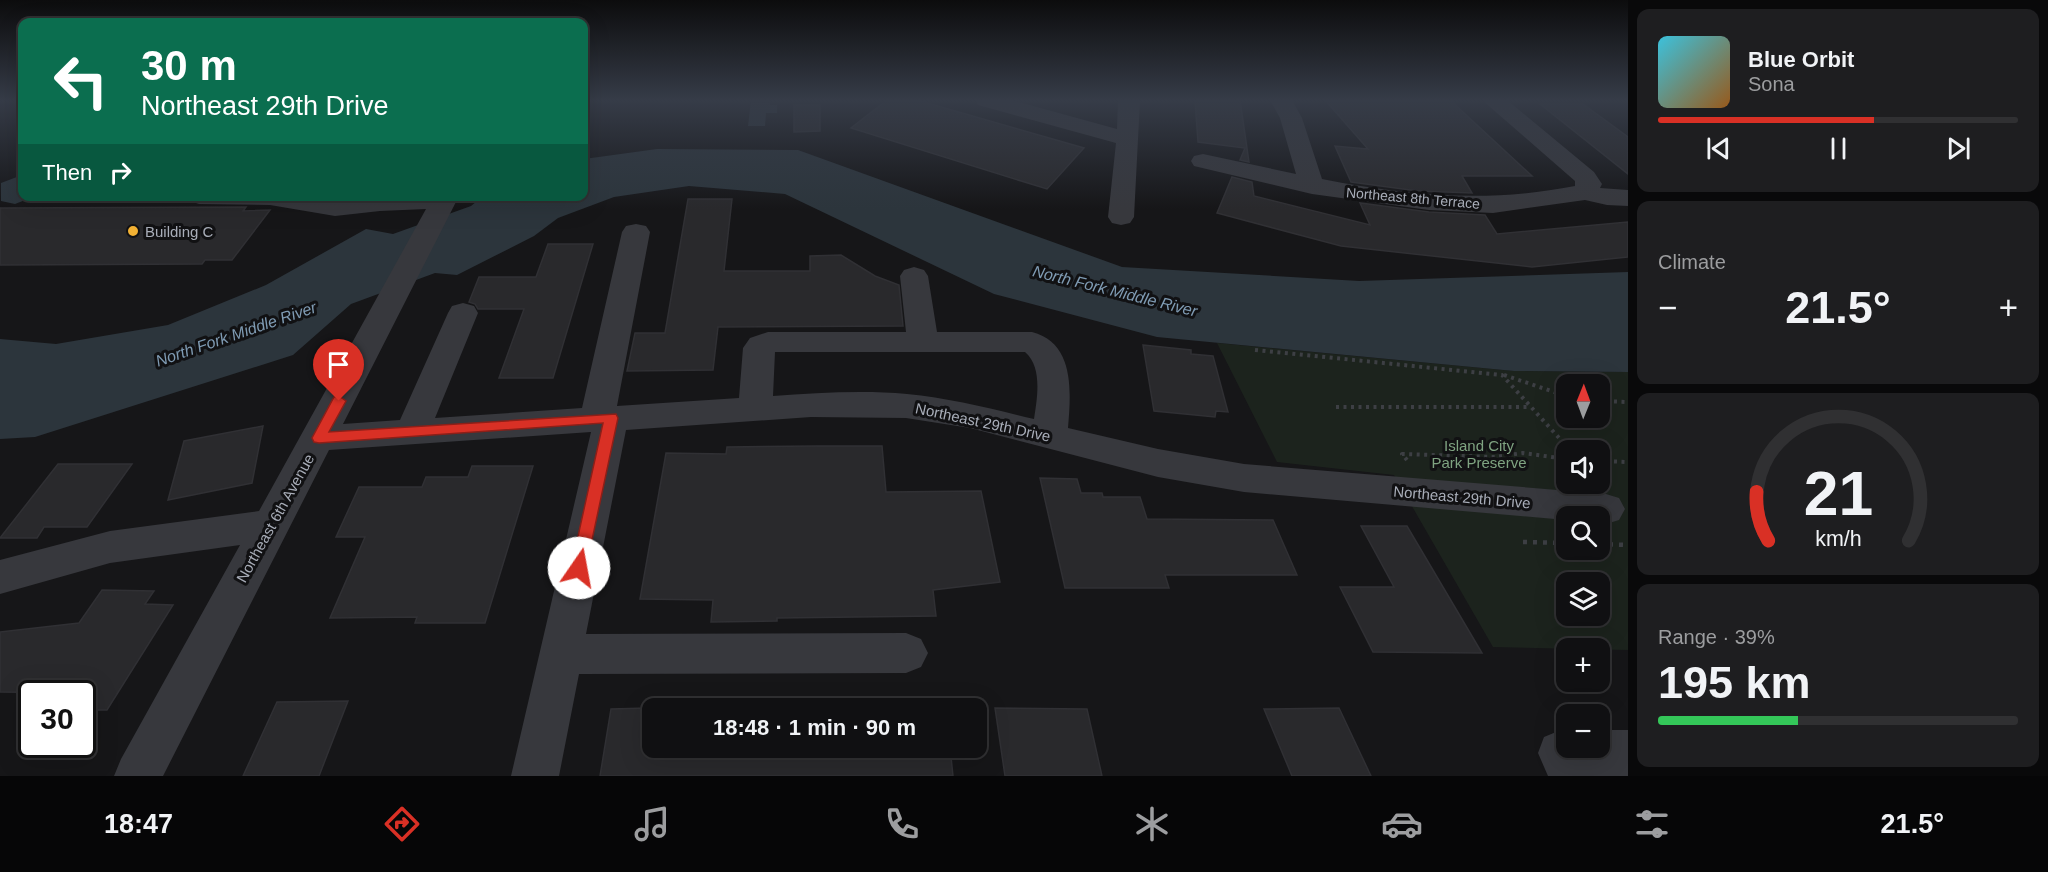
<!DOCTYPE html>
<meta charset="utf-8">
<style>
:root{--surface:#101012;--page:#1e1e20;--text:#f1f3f6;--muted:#9c9d9f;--line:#303032;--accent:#d93025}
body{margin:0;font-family:Helvetica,sans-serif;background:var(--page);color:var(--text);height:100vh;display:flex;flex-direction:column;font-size:22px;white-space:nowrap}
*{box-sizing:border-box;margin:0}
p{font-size:20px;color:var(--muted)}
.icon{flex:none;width:33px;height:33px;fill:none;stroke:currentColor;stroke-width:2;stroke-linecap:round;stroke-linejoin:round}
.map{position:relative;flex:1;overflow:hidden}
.drawer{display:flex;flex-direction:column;gap:9px;padding:9px;background:#09090a;width:420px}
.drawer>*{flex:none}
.banner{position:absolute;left:18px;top:18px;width:570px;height:183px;border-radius:12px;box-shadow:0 6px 24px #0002,0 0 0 2px var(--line);background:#0b6e4f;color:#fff;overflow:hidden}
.needle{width:39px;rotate:1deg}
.controls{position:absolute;left:1556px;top:374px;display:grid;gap:12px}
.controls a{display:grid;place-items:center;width:54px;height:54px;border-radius:12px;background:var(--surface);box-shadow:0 6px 24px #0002,0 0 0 2px var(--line);font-size:30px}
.speed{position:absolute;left:18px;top:680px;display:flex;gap:12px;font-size:30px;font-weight:700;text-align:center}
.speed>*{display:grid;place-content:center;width:78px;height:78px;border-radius:50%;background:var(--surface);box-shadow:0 6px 24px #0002,0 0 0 2px var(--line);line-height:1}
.speed .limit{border:3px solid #111;border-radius:9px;background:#fff;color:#111}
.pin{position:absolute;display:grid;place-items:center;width:51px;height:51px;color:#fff;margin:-62px -26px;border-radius:50% 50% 50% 0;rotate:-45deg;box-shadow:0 0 6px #0007}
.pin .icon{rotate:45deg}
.me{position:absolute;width:66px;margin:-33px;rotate:12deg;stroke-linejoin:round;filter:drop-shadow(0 0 4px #0008)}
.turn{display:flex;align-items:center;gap:21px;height:126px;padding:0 24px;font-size:27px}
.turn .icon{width:78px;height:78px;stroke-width:2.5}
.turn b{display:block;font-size:42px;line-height:51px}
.then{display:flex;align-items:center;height:57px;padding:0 24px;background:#0003;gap:12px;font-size:22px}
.big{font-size:45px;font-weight:800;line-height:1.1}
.drawer .card{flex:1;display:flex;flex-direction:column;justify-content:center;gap:9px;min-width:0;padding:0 21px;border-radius:12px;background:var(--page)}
.drawer .dial{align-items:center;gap:0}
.dial svg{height:156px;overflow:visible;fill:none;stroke:var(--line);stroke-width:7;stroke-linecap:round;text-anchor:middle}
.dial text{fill:var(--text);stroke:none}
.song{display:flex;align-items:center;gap:18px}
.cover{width:72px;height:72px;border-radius:9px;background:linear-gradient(135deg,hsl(190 70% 55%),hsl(30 70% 35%))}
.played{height:6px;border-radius:3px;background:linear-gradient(90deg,var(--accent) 60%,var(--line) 60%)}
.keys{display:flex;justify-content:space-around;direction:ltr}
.heat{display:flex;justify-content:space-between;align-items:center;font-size:33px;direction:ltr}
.charge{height:9px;border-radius:4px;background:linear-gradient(90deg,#34c759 39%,var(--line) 0)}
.trip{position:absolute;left:642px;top:698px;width:345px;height:60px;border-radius:12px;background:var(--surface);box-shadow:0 6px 24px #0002,0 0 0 2px var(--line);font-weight:800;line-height:60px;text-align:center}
.dock{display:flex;height:96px;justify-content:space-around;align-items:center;background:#060607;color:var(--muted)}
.dock .icon{width:42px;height:42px}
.dock .active{color:var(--accent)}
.dock b{font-size:27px;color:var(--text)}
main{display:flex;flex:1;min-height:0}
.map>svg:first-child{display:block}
.green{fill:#1c231d;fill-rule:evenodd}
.water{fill:#2c353c}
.building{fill:#29292c;stroke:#303034;stroke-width:1.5}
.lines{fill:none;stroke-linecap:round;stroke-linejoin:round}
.path-far1{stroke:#3d3f44;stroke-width:4;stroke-dasharray:3 4.5;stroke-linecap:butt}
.path{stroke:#3d3f44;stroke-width:4.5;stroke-dasharray:4 6;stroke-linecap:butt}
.minor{fill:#37383d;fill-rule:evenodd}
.route{fill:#d93025;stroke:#8d1f18;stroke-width:1.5}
.poi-dot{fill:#f2b134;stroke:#111113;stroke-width:2}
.labels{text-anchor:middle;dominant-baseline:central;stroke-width:6;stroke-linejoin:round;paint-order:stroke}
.far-street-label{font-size:14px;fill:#a8adb8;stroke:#111113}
.poi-label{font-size:15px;fill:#a8adb8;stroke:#111113;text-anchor:start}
.street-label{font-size:15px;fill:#a8adb8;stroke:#111113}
.park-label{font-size:15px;fill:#7fa381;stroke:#111113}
.water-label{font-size:16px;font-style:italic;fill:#7f9bb3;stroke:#111113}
</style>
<main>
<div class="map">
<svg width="1628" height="776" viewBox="0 0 1628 776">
<rect width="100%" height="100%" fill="#161618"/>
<path class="green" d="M 1217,343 L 1514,371 L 1628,372 L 1628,650 L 1493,647 L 1394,475 L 1277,462 ZM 1566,384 L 1599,384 L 1599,417 L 1566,417 ZM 1566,450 L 1599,450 L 1599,483 L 1566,483 ZM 1566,516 L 1599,516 L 1599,549 L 1566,549 ZM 1566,582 L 1599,582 L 1599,615 L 1566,615 Z"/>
<g class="water">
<path d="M 751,100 L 770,100 L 770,105 L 777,105 L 777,113 L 766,113 L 765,126 L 748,126 Z"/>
<path d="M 657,149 L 798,150 L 1122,267 L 1359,281 L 1628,272 L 1628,372 L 1514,371 L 1157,337 L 994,294 L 785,194 L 689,186 L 614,197 L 558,218 L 534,236 L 457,275 L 435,273 L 351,304 L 293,355 L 35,437 L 0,439 L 0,339 L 56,344 L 168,325 L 266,285 L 366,229 L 393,234 L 471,206 L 482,197 L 584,196 L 584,159 Z"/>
<path d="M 22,175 L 22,196 L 33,197 L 15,204 L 1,201 L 1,183 Z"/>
</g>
<g class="building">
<path d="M 887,100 L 917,100 L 1084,148 L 1047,189 L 851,128 Z"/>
<path d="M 1195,100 L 1240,100 L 1249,162 L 1240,160 L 1245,148 L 1198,142 Z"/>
<path d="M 1325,100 L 1450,100 L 1532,176 L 1462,176 L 1472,193 L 1418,191 L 1351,182 L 1335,146 L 1368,149 Z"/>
<path d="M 1540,104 L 1583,104 L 1628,137 L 1628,174 Z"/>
<path d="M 794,105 L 820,105 L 820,131 L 794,132 Z"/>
<path d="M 1232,177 L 1252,182 L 1254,196 L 1370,225 L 1360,203 L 1429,212 L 1485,215 L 1497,234 L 1628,222 L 1628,257 L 1532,267 L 1341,246 L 1217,213 Z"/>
<path d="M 688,199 L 732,199 L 724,271 L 810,271 L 810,256 L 841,255 L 875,276 L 899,285 L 903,326 L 718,327 L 713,370 L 627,371 L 635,333 L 665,333 Z"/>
<path d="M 246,207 L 243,211 L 270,210 L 232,260 L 205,260 L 202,264 L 0,265 L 0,208 Z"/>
<path d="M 548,244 L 593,244 L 553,378 L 499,378 L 524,309 L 478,309 L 475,304 L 469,302 L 479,277 L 536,277 Z"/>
<path d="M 1143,345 L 1191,350 L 1191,354 L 1213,356 L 1228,412 L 1216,411 L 1215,417 L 1154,411 Z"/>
<path d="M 263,426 L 252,483 L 168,500 L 184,441 Z"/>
<path d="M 817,446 L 882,446 L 886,492 L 981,491 L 1000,582 L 933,590 L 936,616 L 777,618 L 777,621 L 711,622 L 713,600 L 640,599 L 666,453 L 726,454 L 727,447 Z"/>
<path d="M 58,464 L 132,464 L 87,527 L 44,527 L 37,538 L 0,538 Z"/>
<path d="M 472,466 L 533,466 L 485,623 L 415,623 L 417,617 L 330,618 L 365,537 L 336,537 L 359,487 L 422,487 L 426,477 L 468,477 Z"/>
<path d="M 1040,478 L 1077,479 L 1081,493 L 1102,493 L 1103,497 L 1140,497 L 1147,519 L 1273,520 L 1297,575 L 1165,575 L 1169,588 L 1065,588 Z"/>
<path d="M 1361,526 L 1407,526 L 1482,653 L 1373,652 L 1340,587 L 1394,587 Z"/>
<path d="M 102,590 L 154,591 L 145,604 L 173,605 L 107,710 L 82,710 L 82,693 L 0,692 L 0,632 L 79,623 Z"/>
<path d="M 348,701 L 319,776 L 243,776 L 277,702 Z"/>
<path d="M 731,703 L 945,704 L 946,708 L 689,708 L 731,708 Z"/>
<path d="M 648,708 L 652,708 L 652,747 L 950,747 L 953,776 L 600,776 L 611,709 Z"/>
<path d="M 995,708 L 1087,709 L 1102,776 L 1005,776 Z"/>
<path d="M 1339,708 L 1371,776 L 1292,776 L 1264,709 Z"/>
</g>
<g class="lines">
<g class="path-far1">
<path d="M 1255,350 L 1502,375 L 1570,450"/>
<path d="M 1504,375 L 1566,396"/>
<path d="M 1599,401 L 1628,402"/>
<path d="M 1336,407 L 1531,407"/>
<path d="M 1407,460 L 1402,454 L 1495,457 L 1523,453 L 1566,459"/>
<path d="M 1599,461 L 1628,462"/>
</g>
<g class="path">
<path d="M 1523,542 L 1566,543"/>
<path d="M 1599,544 L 1628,545"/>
</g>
<g class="minor">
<path d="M 975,100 L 1011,100 L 1117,129 L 1118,100 L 1140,100 L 1134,217 L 1130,223 L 1121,225 L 1112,223 L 1108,217 L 1116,143 L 978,105 Z"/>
<path d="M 1270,100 L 1292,100 L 1302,118 L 1322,179 C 1409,196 1488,203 1575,186 L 1575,181 L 1482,100 L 1507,100 L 1594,172 L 1602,184 L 1600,188 L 1628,190 L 1628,206 L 1607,205 L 1585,200 L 1493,213 L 1429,210 L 1312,194 L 1194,166 L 1191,161 L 1194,156 L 1203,154 L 1296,174 L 1280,118 Z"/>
<path d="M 186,196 L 313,196 L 335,200 L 368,196 L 459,196 L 343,424 L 400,420 L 448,313 L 452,306 L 463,303 L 474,306 L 478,313 L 435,418 L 582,408 L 622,232 L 626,226 L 636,224 L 646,226 L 650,232 L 617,406 L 739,398 L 743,348 L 750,338 L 768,332 L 906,332 L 900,276 L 904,270 L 914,267 L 924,270 L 928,276 L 937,332 L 1032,332 C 1075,343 1071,392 1068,428 L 1158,449 L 1244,464 L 1606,494 L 1619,498 L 1625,509 L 1619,520 L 1606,524 L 1599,523 L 1599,516 L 1566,516 L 1566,520 L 1244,492 L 1158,477 L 970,428 L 906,418 L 811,417 L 626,430 L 586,634 L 906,633 L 921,639 L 928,653 L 921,667 L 906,673 L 579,674 L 559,776 L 511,776 L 591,432 L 329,450 L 163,776 L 114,776 L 121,759 L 240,545 L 110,563 L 0,594 L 0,560 L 110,531 L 259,511 L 426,209 L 380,211 L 335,216 L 270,205 L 199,204 L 190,201 ZM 775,352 L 1025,352 C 1043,367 1037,399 1034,419 C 992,409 950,398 907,394 C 863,390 816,393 773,396 Z"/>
<path d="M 1561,730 L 1566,730 L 1566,747 L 1599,747 L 1599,730 L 1628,730 L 1628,776 L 1548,776 L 1538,753 L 1544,737 Z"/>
</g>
</g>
<linearGradient id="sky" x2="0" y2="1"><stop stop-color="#0c0c0d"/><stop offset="0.48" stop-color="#363c48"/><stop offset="1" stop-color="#363c48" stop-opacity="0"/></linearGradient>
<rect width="1628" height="209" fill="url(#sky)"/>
<path class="route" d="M 339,396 L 346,401 L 329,432 L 616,414 L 618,418 L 585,573 L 579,575 L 573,573 L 571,568 L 603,423 L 319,443 L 314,442 L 312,438 L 334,397 Z"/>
<circle class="poi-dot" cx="133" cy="231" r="6"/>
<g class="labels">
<g class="far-street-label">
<text transform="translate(1413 198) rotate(5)">Northeast 8th Terrace</text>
</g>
<g class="poi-label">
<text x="145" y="231">Building C</text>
</g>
<g class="street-label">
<text transform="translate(983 422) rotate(12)">Northeast 29th Drive</text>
<text transform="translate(1462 497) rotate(5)">Northeast 29th Drive</text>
<text transform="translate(275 518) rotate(-61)">Northeast 6th Avenue</text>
</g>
<g class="park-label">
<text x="1479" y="445">Island City<tspan x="1479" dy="17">Park Preserve</tspan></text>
</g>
<g class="water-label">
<text transform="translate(1115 291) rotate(14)">North Fork Middle River</text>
<text transform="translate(236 334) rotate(-19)">North Fork Middle River</text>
</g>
</g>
</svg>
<div class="controls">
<a><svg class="needle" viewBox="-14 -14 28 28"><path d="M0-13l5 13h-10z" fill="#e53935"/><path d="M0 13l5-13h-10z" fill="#9c9d9f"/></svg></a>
<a><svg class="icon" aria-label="sound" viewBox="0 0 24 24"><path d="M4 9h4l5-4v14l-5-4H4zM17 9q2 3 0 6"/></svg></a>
<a><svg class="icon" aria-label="search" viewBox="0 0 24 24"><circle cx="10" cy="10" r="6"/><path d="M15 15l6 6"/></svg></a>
<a><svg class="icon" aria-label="layers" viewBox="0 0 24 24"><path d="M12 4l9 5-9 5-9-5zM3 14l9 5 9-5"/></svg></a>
<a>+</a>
<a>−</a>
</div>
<div class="speed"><div class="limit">30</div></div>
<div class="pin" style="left:339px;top:401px;background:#d93025"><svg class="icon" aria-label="arrive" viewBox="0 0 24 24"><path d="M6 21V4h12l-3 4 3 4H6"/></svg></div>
<svg class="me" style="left:579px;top:568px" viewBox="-20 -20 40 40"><circle r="19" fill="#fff"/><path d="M0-13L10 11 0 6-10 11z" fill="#d93025"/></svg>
<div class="trip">18:48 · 1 min · 90 m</div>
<div class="banner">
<div class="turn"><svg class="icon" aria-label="left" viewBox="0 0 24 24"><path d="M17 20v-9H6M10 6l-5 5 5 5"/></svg><div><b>30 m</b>Northeast 29th Drive</div></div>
<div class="then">Then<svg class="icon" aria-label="right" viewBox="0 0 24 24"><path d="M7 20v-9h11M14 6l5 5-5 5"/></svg></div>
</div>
</div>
<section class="drawer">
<div class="card">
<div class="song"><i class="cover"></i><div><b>Blue Orbit</b><p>Sona</p></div></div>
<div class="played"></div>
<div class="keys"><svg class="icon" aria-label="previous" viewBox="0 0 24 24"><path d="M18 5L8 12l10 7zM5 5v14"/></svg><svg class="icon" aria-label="pause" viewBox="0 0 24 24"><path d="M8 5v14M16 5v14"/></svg><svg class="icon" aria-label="next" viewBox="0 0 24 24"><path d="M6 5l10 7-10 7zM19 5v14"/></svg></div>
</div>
<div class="card"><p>Climate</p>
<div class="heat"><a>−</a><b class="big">21.5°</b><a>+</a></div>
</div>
<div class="card dial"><svg viewBox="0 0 100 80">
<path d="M14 69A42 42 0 1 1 86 69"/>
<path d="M14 69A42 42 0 0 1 8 44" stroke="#d93025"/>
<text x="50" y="56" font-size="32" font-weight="700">21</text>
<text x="50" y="72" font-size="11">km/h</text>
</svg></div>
<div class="card"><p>Range · 39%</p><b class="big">195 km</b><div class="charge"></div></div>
</section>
</main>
<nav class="dock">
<b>18:47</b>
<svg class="icon active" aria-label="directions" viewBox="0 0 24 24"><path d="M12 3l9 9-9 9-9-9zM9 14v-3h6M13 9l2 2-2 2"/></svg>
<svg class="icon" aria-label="music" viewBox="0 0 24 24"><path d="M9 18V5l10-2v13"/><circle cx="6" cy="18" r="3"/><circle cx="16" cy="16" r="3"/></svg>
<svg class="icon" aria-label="phone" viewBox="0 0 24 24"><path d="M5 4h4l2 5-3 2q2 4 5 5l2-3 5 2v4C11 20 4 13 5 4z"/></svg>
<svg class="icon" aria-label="climate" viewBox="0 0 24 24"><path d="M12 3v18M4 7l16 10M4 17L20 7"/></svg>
<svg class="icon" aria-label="car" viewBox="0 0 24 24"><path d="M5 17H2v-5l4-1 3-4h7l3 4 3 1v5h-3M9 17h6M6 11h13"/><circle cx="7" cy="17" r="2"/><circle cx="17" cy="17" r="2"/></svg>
<svg class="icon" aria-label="filters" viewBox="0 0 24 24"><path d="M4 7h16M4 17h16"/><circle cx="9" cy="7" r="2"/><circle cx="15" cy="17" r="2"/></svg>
<b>21.5°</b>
</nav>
